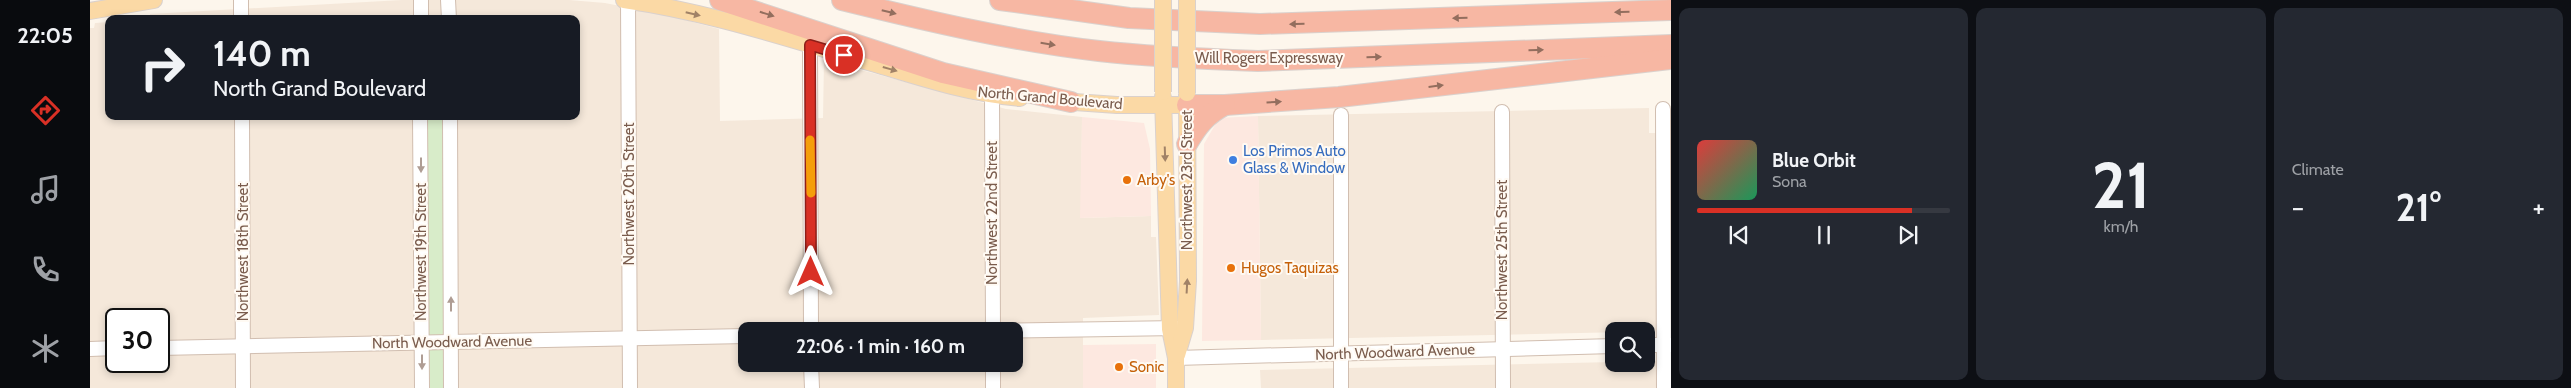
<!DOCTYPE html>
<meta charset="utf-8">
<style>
:root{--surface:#171b24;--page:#242831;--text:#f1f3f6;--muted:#9ea1a6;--line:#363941;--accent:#d93025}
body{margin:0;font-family:Cabin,sans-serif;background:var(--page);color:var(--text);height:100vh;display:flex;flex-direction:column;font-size:19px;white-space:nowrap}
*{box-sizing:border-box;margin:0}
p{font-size:16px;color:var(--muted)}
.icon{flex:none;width:28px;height:28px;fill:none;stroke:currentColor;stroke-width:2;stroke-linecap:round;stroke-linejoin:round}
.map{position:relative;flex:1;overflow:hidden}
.details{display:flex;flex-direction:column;gap:8px;padding:8px;background:#0d0f14;width:900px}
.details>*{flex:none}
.guide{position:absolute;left:15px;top:15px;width:475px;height:105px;border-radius:10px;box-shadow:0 2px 8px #0003;background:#171b24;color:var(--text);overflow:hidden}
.tools{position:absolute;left:1515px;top:322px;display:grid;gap:10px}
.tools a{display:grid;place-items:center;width:50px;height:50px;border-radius:10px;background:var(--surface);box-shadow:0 2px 8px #0003;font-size:25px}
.speed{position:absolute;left:15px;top:308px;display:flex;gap:10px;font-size:25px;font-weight:700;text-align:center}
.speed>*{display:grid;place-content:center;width:65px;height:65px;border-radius:50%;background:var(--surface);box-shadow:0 2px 8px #0003;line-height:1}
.speed .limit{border:2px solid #111;border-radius:8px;background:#fff;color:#111}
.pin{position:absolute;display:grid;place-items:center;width:42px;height:42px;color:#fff;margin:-21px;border:2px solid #fff;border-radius:50%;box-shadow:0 1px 5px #0007}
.me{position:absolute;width:55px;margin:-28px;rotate:0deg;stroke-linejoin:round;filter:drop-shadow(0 0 4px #0008)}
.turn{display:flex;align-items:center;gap:18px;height:105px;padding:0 25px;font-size:22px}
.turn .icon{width:65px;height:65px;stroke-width:2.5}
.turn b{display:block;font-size:35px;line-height:42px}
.big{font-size:38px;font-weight:700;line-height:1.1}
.details .tile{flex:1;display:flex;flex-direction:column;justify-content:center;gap:8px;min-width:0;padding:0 18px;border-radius:10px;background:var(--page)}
.details .dial{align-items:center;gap:0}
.dial b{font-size:65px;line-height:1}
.song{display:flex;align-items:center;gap:15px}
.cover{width:60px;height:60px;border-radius:8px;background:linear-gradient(135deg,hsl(0 70% 55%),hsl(150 70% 35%))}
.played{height:5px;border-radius:2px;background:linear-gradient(90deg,var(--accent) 85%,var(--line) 85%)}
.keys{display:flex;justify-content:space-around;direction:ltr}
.heat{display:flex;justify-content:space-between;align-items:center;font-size:28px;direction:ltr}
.details .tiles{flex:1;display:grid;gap:8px;grid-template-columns:repeat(3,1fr)}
.trip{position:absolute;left:648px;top:322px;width:285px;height:50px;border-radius:10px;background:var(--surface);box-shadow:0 2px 8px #0003;font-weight:700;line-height:50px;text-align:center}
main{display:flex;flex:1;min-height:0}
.tab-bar{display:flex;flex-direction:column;width:90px;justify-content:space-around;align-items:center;background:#090b0e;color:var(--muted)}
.tab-bar .icon{width:35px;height:35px}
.tab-bar .current{color:var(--accent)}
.tab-bar b{font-size:22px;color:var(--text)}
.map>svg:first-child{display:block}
.residential{fill:#f5e8da;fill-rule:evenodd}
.commercial{fill:#fde8e0}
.green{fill:#d8ecc9}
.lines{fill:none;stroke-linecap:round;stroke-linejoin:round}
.minor-casing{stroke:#d1beb0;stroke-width:16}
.major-casing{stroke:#dad1cd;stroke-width:18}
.highway-casing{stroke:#dad1cd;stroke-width:22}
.minor{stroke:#fff;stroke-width:14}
.major{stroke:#fbd9a5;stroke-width:16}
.highway{stroke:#f7b7a3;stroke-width:20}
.major-bridge-casing{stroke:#dad1cd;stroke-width:18;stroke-linecap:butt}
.major-bridge{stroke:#fbd9a5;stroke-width:16}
.oneway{fill:#936e5e}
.oneway2{fill:#a18267}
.oneway3{fill:#af9d94}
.route-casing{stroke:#8d1f18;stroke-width:12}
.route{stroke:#d93025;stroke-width:9}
.slow{stroke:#f59e0b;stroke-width:9}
.shop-dot{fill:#3f7fe0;stroke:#fffaf3;stroke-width:2}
.food-dot{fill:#e8710a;stroke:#fffaf3;stroke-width:2}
.labels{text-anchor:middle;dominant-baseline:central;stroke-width:4;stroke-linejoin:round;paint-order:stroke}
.street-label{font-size:15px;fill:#7a5c4d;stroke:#fffaf3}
.shop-label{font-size:15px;fill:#366cbe;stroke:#fffaf3;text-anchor:start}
.food-label{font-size:15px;fill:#c56008;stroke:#fffaf3;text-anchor:start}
</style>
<main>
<nav class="tab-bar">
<b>22:05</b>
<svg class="icon current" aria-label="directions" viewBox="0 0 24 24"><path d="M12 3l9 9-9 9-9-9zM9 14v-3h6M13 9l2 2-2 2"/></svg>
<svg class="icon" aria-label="music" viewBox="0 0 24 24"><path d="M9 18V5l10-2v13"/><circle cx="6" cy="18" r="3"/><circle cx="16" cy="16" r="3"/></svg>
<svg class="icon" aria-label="phone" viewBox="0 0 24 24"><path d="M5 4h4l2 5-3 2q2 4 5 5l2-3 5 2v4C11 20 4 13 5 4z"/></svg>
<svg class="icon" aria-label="climate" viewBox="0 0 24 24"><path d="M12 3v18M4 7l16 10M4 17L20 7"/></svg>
</nav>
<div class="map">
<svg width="1581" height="388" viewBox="0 0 1581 388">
<rect width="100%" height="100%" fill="#fdf6ec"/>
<g class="residential">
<path d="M 312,0 L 479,0 L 515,3 L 576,15 L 629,29 L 630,121 L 733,118 L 734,60 L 916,109 L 992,117 L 991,218 L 1061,216 L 1061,237 L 1066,237 L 1069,315 L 993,318 L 993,388 L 0,388 L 0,28 L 4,28 L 5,23 L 19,22 L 19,116 L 486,116 L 486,19 L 60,19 L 60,14 ZM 26,319 L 69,319 L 69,361 L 26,361 ZM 656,331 L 924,331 L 924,364 L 656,364 Z"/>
<path d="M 1559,108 L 1559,133 L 1581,133 L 1581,331 L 1171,340 L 1168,116 Z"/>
<path d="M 1581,360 L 1581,388 L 1171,388 L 1170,370 L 1524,362 L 1524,364 L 1556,364 L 1556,361 Z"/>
</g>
<g class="commercial">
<path d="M 1168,116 L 1171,340 L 1112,341 L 1114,144 L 1129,118 Z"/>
<path d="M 992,117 L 1054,123 L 1060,149 L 1061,216 L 990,218 Z"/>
<path d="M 1066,344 L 1066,388 L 993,388 L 993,345 Z"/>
</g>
<g class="green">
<path d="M 335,116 L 354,116 L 355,332 L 350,337 L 340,337 L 336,332 Z"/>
<path d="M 340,349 L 351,349 L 355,352 L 355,388 L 337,388 L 336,354 Z"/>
</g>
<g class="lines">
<defs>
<g id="minor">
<path d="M 151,0 L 151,19"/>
<path d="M 358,0 L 359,19"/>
<path d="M 538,1 L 540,388"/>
<path d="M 331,19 L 331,0"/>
<path d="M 720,45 L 721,331"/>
<path d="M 902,95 L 903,331"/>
<path d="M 1573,109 L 1574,388"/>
<path d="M 1412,112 L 1413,388"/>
<path d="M 1251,115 L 1251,388"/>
<path d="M 152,116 L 153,388"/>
<path d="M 330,116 L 332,388"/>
<path d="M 360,116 L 361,388"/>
<path d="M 892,331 L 1089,328"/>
<path d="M 1556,345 L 1581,345"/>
<path d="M 69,348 L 656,336"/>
<path d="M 0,349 L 26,348"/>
<path d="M 1086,358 L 1524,346"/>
<path d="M 721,364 L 722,388"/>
<path d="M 903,364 L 903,388"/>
</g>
<g id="major">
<path d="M 534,0 C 621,12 705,41 789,65 C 835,79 882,94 930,98"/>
<path d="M 0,11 L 64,0"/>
<path d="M 1073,97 L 1080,329 L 1086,358 L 1086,388"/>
<path d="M 970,101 L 1027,105 L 1097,105"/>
<path d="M 1087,355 L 1095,328 L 1098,281 L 1097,95"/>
</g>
<g id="highway">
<path d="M 630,0 L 853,73 L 981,102"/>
<path d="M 752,0 C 837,21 922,41 1009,51 C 1062,57 1115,59 1168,61 L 1581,45"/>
<path d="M 910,0 L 1039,18 L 1170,24 L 1581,10"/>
<path d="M 1097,105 L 1135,105 L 1249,97 L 1581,59"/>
<path d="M 1097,144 C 1108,125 1116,115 1135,105"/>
</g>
</defs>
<use href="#minor" class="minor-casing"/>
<use href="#major" class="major-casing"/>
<use href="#highway" class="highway-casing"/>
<use href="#minor" class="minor"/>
<use href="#major" class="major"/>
<use href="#highway" class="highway"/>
<defs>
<g id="major-bridge">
<path d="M 1073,0 L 1073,92"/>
<path d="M 1097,0 L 1097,93"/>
</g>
</defs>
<use href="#major-bridge" class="major-bridge-casing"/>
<use href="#major-bridge" class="major-bridge"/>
</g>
<defs><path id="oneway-solid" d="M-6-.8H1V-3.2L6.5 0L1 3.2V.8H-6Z" transform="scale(1.25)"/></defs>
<g class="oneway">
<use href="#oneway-solid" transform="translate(799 12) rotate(14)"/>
<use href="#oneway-solid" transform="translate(1532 12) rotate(178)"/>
<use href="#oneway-solid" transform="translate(677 14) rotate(17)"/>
<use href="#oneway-solid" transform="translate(1370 18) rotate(178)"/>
<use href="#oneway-solid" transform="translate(1207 24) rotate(179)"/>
<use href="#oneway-solid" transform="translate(958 44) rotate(9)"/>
<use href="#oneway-solid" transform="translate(1446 50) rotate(-2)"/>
<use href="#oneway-solid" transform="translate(1284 57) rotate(-2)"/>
<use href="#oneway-solid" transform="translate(1346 86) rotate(-7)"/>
<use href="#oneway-solid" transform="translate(1184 102) rotate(-4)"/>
</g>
<g class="oneway2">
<use href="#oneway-solid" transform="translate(603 14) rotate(13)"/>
<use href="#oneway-solid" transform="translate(800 69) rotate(16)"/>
<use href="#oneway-solid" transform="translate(1075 154) rotate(88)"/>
<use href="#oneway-solid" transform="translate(1097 286) rotate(-87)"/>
</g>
<g class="oneway3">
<use href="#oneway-solid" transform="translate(331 165) rotate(90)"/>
<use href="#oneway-solid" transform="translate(361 304) rotate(-90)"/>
<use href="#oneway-solid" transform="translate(332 362) rotate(90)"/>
</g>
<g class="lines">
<defs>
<path id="route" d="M 721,272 L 720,45 L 754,55"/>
</defs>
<use href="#route" class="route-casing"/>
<use href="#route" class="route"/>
<path class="slow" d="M 720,140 L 721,193"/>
</g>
<circle class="shop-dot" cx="1143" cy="160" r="5"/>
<g class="food-dot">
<circle cx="1037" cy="180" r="5"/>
<circle cx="1141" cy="268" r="5"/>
<circle cx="1029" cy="367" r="5"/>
</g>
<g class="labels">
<g class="street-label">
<text x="1179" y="58">Will Rogers Expressway</text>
<text transform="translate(960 98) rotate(5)">North Grand Boulevard</text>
<text transform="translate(1097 180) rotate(-90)">Northwest 23rd Street</text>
<text transform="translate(539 194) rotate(-90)">Northwest 20th Street</text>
<text transform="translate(902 213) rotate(-90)">Northwest 22nd Street</text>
<text transform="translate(1412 250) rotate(-90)">Northwest 25th Street</text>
<text transform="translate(153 252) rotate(-90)">Northwest 18th Street</text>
<text transform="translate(331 252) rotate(-90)">Northwest 19th Street</text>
<text transform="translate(362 342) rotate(-1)">North Woodward Avenue</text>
<text transform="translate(1305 352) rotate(-2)">North Woodward Avenue</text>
</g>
<g class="shop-label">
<text x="1153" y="151">Los Primos Auto<tspan x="1153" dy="17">Glass &amp; Window</tspan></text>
</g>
<g class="food-label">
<text x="1047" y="180">Arby's</text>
<text x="1151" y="268">Hugos Taquizas</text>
<text x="1039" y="367">Sonic</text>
</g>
</g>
</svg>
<div class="tools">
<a><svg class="icon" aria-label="search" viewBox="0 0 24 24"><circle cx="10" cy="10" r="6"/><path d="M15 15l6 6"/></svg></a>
</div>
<div class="speed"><div class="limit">30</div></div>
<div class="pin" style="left:754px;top:55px;background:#d93025"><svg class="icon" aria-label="arrive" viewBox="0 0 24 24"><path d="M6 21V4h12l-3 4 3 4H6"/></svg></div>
<svg class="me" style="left:721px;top:272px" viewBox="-20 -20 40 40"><path d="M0-17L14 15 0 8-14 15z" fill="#d93025" stroke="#fff" stroke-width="4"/></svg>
<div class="trip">22:06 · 1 min · 160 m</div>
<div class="guide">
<div class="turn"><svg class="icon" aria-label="right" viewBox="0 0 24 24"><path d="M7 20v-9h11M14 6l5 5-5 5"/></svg><div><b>140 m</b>North Grand Boulevard</div></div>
</div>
</div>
<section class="details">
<div class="tiles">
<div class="tile">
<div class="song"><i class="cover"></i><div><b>Blue Orbit</b><p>Sona</p></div></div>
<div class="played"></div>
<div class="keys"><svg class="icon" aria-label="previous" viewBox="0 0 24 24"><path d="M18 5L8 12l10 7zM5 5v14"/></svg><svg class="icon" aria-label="pause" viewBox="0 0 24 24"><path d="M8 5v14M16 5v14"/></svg><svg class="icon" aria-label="next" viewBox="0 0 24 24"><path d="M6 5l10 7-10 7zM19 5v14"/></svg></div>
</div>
<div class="tile dial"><b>21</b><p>km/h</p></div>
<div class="tile"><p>Climate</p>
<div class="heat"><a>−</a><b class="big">21°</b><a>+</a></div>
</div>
</div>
</section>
</main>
